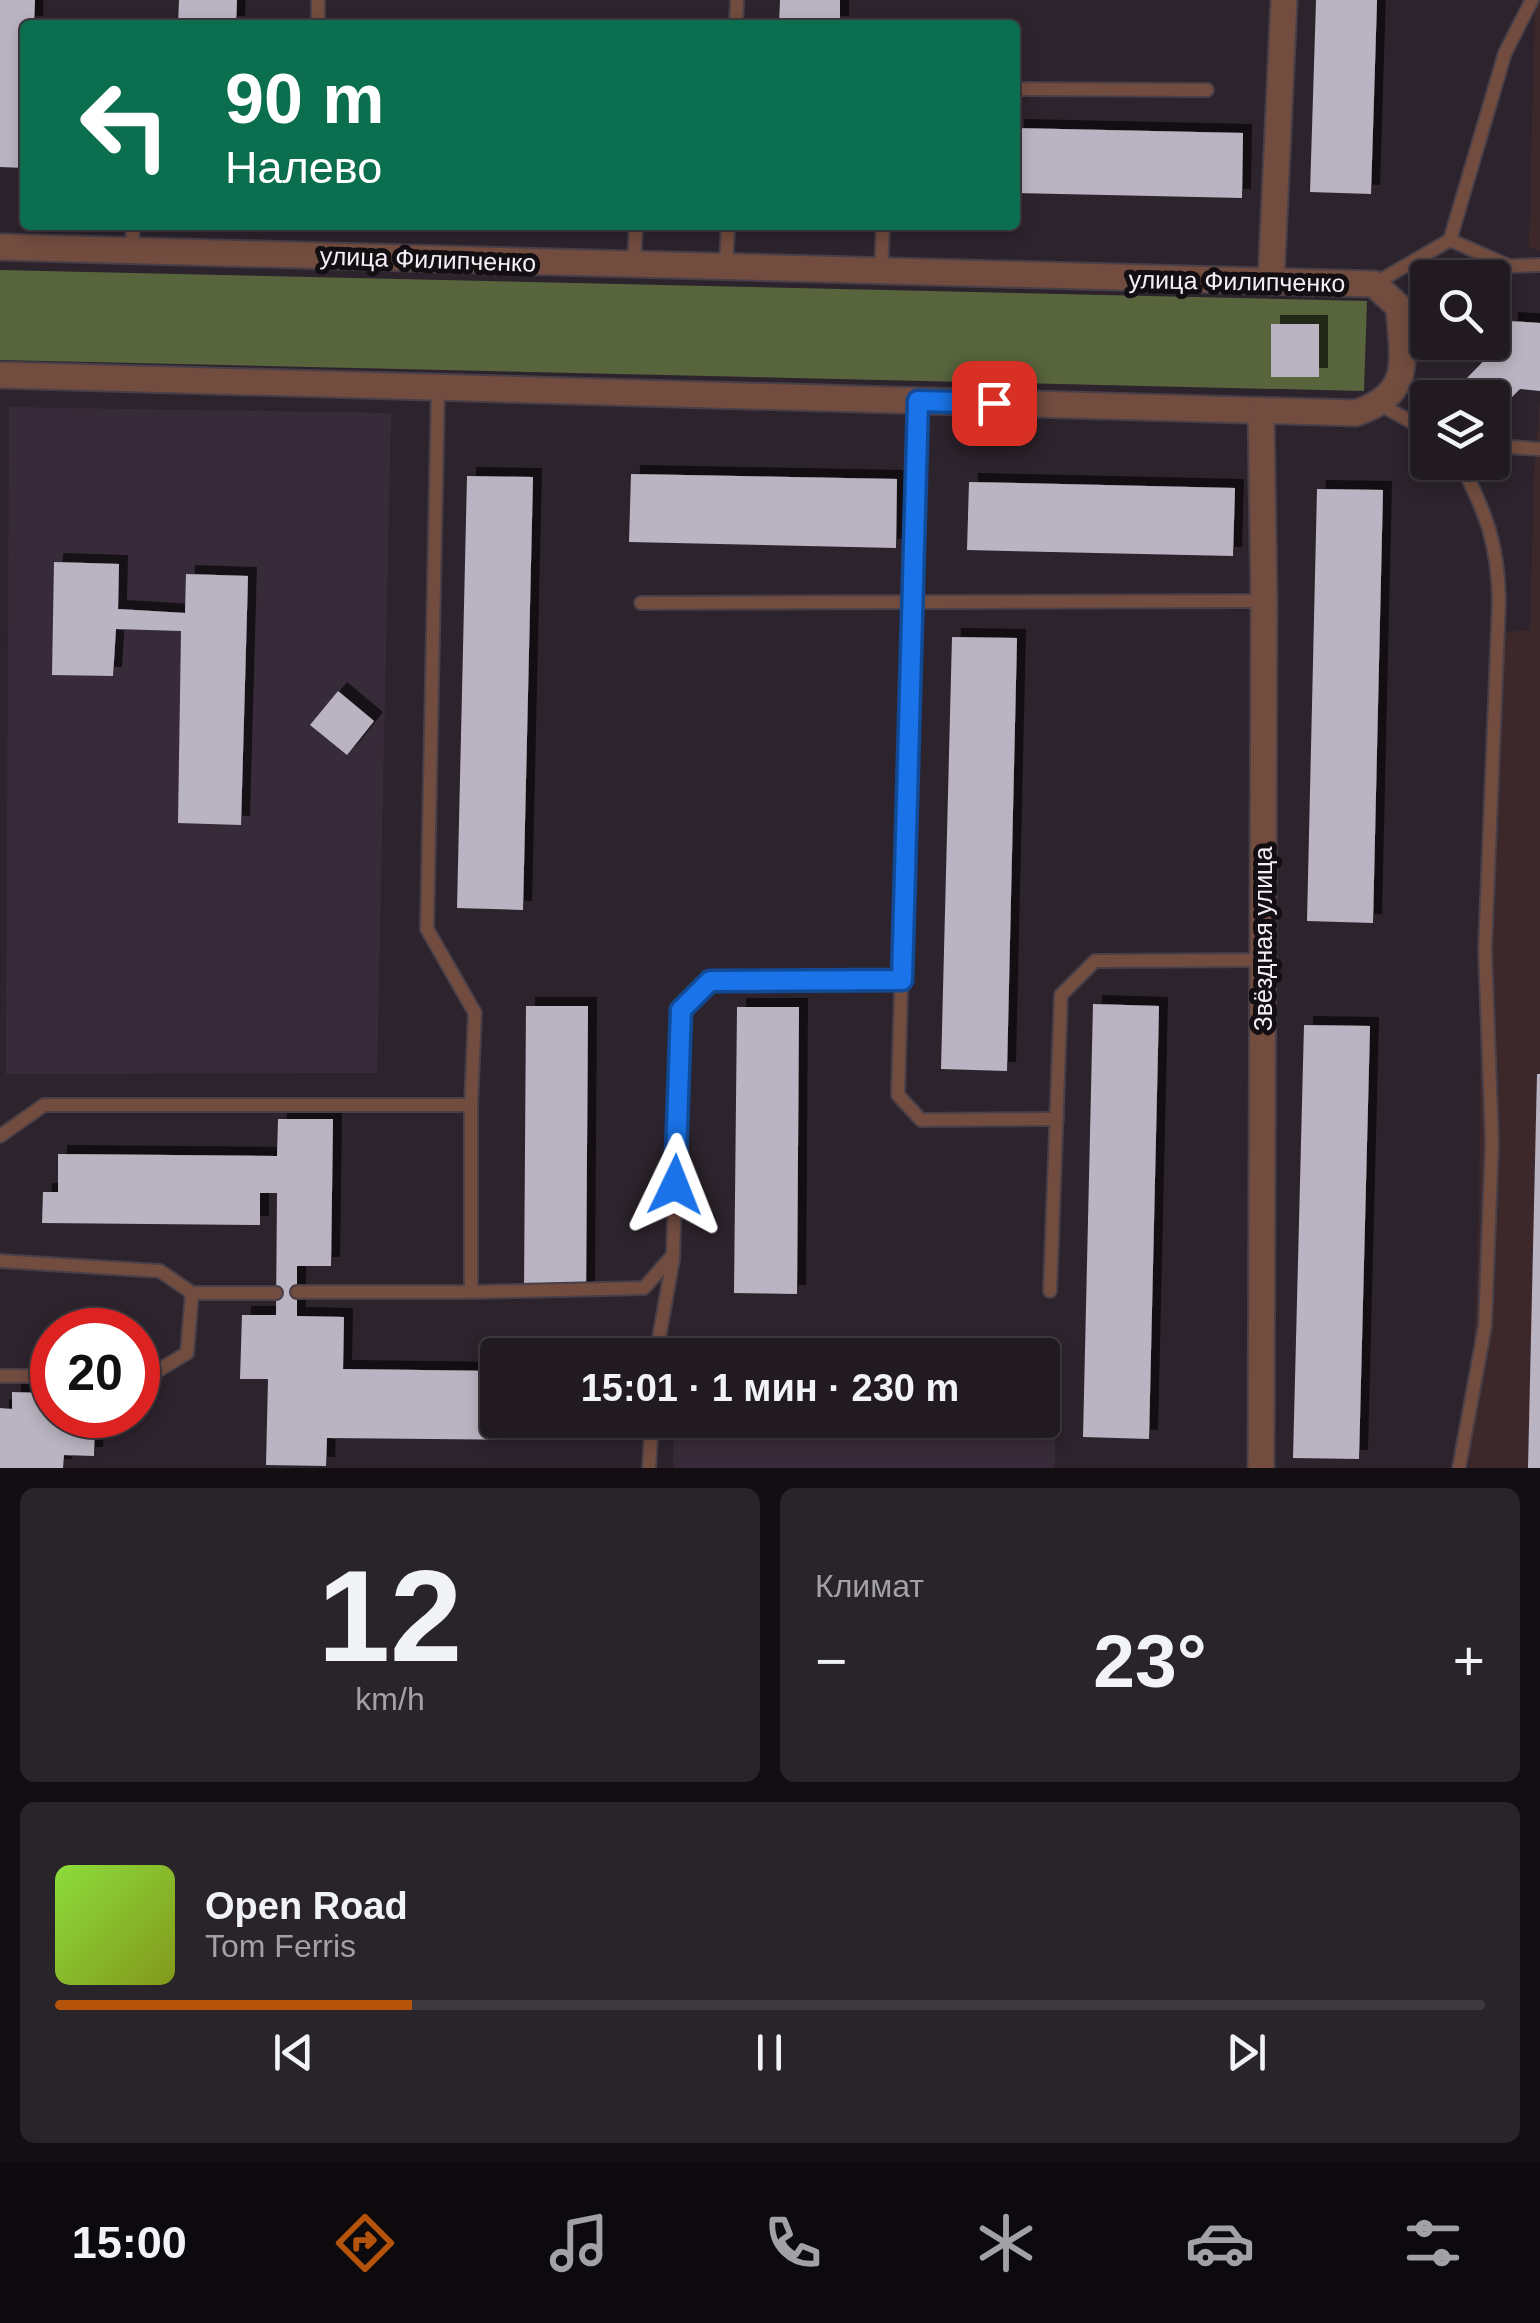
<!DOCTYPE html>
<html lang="ru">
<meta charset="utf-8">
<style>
:root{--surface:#211a21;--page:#29232a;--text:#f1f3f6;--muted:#a2a1a5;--line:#3e383f;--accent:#b45309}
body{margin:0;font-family:Helvetica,sans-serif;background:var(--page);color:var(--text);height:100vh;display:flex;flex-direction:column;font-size:38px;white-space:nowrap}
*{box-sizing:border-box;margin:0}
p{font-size:32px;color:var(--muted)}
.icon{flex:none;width:55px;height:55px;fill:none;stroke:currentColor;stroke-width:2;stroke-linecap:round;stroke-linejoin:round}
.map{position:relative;height:1468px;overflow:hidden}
.sheet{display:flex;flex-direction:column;gap:20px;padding:20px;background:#120e12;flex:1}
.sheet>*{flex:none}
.banner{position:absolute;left:20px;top:20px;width:1000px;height:210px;border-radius:10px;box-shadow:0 5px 15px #0003,0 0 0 2px var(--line);background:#0b6e4f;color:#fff;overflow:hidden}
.controls{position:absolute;left:1410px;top:260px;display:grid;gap:20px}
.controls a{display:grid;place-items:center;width:100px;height:100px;border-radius:10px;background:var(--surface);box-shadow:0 5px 15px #0003,0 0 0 2px var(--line);font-size:50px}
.speed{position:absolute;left:30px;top:1308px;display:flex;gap:20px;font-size:50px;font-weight:700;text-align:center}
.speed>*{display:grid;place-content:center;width:130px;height:130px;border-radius:50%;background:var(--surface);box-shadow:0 5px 15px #0003,0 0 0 2px var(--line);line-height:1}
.speed .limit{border:15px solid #d22;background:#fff;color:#111}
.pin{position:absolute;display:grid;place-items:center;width:85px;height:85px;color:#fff;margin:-42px;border-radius:20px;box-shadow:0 5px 15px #0006}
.me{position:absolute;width:110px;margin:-55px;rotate:2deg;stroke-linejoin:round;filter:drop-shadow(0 0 8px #0008)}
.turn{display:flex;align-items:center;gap:35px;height:210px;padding:0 40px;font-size:45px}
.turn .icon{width:130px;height:130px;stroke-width:2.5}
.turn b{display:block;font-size:70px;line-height:85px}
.big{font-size:75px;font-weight:600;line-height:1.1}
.sheet .tile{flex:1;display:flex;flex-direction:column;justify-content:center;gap:15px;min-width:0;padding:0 35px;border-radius:15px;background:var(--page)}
.sheet .dial{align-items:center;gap:0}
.dial b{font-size:130px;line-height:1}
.song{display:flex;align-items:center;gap:30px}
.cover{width:120px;height:120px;border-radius:15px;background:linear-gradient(135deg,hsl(90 70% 55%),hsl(70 70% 35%))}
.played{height:10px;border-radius:5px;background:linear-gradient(90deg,var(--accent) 25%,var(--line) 25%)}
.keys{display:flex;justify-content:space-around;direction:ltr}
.heat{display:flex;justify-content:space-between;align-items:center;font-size:55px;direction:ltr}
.sheet .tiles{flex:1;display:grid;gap:20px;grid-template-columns:1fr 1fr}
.tile:last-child{grid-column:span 2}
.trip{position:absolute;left:480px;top:1338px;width:580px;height:100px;border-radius:10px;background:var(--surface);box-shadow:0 5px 15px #0003,0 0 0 2px var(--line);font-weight:600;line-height:100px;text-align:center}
.dock{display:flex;height:160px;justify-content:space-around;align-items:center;background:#0d0a0d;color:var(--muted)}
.dock .icon{width:70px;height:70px}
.dock .current{color:var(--accent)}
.dock b{font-size:45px;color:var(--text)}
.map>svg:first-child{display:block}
.built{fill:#382b39}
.industrial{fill:#3c282a}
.forest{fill:#57643c}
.building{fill:#bab3c1;filter:url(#shadow)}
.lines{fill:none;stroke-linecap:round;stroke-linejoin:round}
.lane-casing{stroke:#483f48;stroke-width:16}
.street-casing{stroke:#483f48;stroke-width:29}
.lane{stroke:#714c3f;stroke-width:12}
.street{stroke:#714c3f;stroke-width:25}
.route-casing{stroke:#114b97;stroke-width:25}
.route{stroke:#1a73e8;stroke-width:18}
.labels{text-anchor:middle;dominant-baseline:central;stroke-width:10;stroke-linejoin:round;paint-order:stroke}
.street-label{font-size:25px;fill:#f4eef4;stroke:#120e12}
</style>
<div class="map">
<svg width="1540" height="1468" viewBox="0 0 1540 1468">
<defs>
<filter id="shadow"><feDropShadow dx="9" dy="-9" stdDeviation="0" flood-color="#0009"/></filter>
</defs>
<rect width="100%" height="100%" fill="#2c232c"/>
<g class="built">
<path d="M 9,407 L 391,413 L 377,1073 L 6,1074 Z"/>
<path d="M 677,1340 L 1054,1349 L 1055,1468 L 673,1468 L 674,1420 L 1042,1420 L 1042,1355 L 677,1355 Z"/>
</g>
<g class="industrial">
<path d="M 1535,0 L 1540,0 L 1540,251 L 1529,247 Z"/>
<path d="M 1540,396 L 1540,1468 L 1469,1468 L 1479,1212 L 1481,926 L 1496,633 L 1530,630 L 1534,474 Z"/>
</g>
<path class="forest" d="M 0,270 L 1367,301 L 1364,391 L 0,360 Z"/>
<g class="building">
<path d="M 0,0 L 35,0 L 34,25 L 25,25 L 25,168 L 0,167 Z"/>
<path d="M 179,0 L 237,0 L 236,25 L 178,25 Z"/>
<path d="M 780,0 L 840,0 L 840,25 L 779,25 Z"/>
<path d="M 1316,0 L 1377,0 L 1371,194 L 1310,192 Z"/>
<path d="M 1015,128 L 1243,133 L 1242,198 L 1015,193 Z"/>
<path d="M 1509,321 L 1540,323 L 1540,391 L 1520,389 L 1510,399 L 1462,398 L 1464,381 L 1508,336 Z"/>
<rect x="1271" y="324" width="48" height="53"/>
<path d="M 631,474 L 897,479 L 896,548 L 629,542 Z"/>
<path d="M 467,476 L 533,477 L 523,910 L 457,908 Z"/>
<path d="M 969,482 L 1235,488 L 1233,556 L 967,550 Z"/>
<path d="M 1317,489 L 1383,490 L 1373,923 L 1307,921 Z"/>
<path d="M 54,562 L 119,564 L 118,609 L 185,613 L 186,574 L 248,576 L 241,825 L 178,823 L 181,631 L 116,629 L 113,676 L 52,675 Z"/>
<path d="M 952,637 L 1017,638 L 1007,1071 L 941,1069 Z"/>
<path d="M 338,691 L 374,721 L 347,755 L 310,725 Z"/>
<path d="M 1093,1004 L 1159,1006 L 1149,1439 L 1083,1437 Z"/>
<path d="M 526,1006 L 588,1006 L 586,1293 L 524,1292 Z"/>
<path d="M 737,1007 L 799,1007 L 797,1294 L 734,1293 Z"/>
<path d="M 1304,1025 L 1370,1026 L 1359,1459 L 1293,1458 Z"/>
<path d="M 1537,1074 L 1540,1074 L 1540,1468 L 1528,1468 Z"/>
<path d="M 278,1119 L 333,1119 L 331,1266 L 297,1266 L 297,1316 L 344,1317 L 343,1369 L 498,1371 L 498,1420 L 544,1420 L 544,1440 L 327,1438 L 326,1466 L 266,1465 L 268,1379 L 240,1379 L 242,1315 L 276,1315 L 277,1193 L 260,1193 L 260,1225 L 42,1223 L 43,1192 L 58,1192 L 58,1154 L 277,1156 Z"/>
<path d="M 12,1392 L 41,1393 L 41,1407 L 52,1407 L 52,1415 L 95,1415 L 94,1456 L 64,1455 L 63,1468 L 0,1468 L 0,1408 L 12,1409 Z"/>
</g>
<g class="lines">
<defs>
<g id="lane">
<path d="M 318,25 L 318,0"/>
<path d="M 736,25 L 737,0"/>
<path d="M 1015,89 L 1207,90"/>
<path d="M 1450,240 L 1509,266 L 1540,265"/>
<path d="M 132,250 L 133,225"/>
<path d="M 634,264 L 636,225"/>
<path d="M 726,267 L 728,225"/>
<path d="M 881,271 L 883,225"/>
<path d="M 1374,284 L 1450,240 L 1505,53 L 1532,0"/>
<path d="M 918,401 L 898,1095 L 921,1120 L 1057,1119"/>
<path d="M 1381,405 L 1428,431"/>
<path d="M 1492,446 L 1540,449"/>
<path d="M 641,603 L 1264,601"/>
<path d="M 0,1136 L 44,1105 L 471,1105"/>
<path d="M 0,1261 L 160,1271 L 192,1293 L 276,1293"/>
<path d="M 1050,1291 L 1061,995 L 1095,961 L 1263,960"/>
<path d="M 297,1292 L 471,1292 L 471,1105 L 475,1013 L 427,929 L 438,387"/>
<path d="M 471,1292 L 644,1288 L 673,1255 L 681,1010 L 710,981 L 902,980"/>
<path d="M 656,1355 L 673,1259"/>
<path d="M 0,1376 L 52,1376"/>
<path d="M 138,1376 L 149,1376 L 187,1353 L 192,1293"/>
<path d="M 649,1468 L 652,1420"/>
<path d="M 1459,1468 L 1485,1326 L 1492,1142 L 1485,949 L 1499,601 C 1498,543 1486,513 1460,462"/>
</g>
<g id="street">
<path d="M 0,247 L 1374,284 L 1399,307 C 1402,359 1415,393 1356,413 L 0,375"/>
<path d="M 1271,282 L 1284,0"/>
<path d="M 1261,410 L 1264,601 L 1261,1468"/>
</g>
</defs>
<use href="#lane" class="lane-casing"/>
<use href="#street" class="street-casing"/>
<use href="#lane" class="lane"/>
<use href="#street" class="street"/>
</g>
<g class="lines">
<defs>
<path id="route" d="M 675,1185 L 681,1010 L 710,981 L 902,980 L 918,401 L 994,403"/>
</defs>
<use href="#route" class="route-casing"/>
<use href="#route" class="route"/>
</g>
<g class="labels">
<g class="street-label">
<text transform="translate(428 259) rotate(2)">улица Филипченко</text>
<text transform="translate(1237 281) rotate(1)">улица Филипченко</text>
<text transform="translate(1263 939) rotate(-90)">Звёздная улица</text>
</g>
</g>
</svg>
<div class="controls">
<a><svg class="icon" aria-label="search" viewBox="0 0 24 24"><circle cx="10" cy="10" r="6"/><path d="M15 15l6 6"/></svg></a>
<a><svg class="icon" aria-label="layers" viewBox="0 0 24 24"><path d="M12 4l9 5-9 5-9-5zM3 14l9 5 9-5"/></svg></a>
</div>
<div class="speed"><div class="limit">20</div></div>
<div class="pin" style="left:994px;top:403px;background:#d93025"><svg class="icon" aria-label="arrive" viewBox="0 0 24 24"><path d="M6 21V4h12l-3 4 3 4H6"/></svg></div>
<svg class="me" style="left:675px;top:1185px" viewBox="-20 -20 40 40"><path d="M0-17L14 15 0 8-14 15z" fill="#1a73e8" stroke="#fff" stroke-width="4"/></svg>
<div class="trip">15:01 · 1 мин · 230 m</div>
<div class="banner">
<div class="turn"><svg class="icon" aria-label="left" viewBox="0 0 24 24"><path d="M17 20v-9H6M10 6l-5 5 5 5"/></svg><div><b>90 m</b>Налево</div></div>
</div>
</div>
<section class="sheet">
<div class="tiles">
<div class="tile dial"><b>12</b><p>km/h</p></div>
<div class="tile"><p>Климат</p>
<div class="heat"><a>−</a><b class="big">23°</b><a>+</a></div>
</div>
<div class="tile">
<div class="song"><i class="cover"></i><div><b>Open Road</b><p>Tom Ferris</p></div></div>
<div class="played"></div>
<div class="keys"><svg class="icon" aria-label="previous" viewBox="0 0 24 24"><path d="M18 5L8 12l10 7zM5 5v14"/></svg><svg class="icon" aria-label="pause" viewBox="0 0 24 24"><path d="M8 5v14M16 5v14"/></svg><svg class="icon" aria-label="next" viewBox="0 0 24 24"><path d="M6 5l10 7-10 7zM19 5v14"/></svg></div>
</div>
</div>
</section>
<nav class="dock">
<b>15:00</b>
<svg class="icon current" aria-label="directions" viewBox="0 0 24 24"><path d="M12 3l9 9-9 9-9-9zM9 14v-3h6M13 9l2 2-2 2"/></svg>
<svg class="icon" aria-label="music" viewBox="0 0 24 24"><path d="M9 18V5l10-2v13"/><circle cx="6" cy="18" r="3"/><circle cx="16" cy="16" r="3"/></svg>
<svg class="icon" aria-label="phone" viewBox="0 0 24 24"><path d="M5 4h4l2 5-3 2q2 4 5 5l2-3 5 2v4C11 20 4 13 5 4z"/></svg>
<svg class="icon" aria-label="climate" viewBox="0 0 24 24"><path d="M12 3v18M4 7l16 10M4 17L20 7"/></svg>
<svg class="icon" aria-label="car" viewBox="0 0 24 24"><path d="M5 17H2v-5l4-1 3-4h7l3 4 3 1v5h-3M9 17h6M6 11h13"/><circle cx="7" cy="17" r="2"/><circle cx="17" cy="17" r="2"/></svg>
<svg class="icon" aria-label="filters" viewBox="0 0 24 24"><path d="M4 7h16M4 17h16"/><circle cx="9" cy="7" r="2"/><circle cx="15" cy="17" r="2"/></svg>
</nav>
